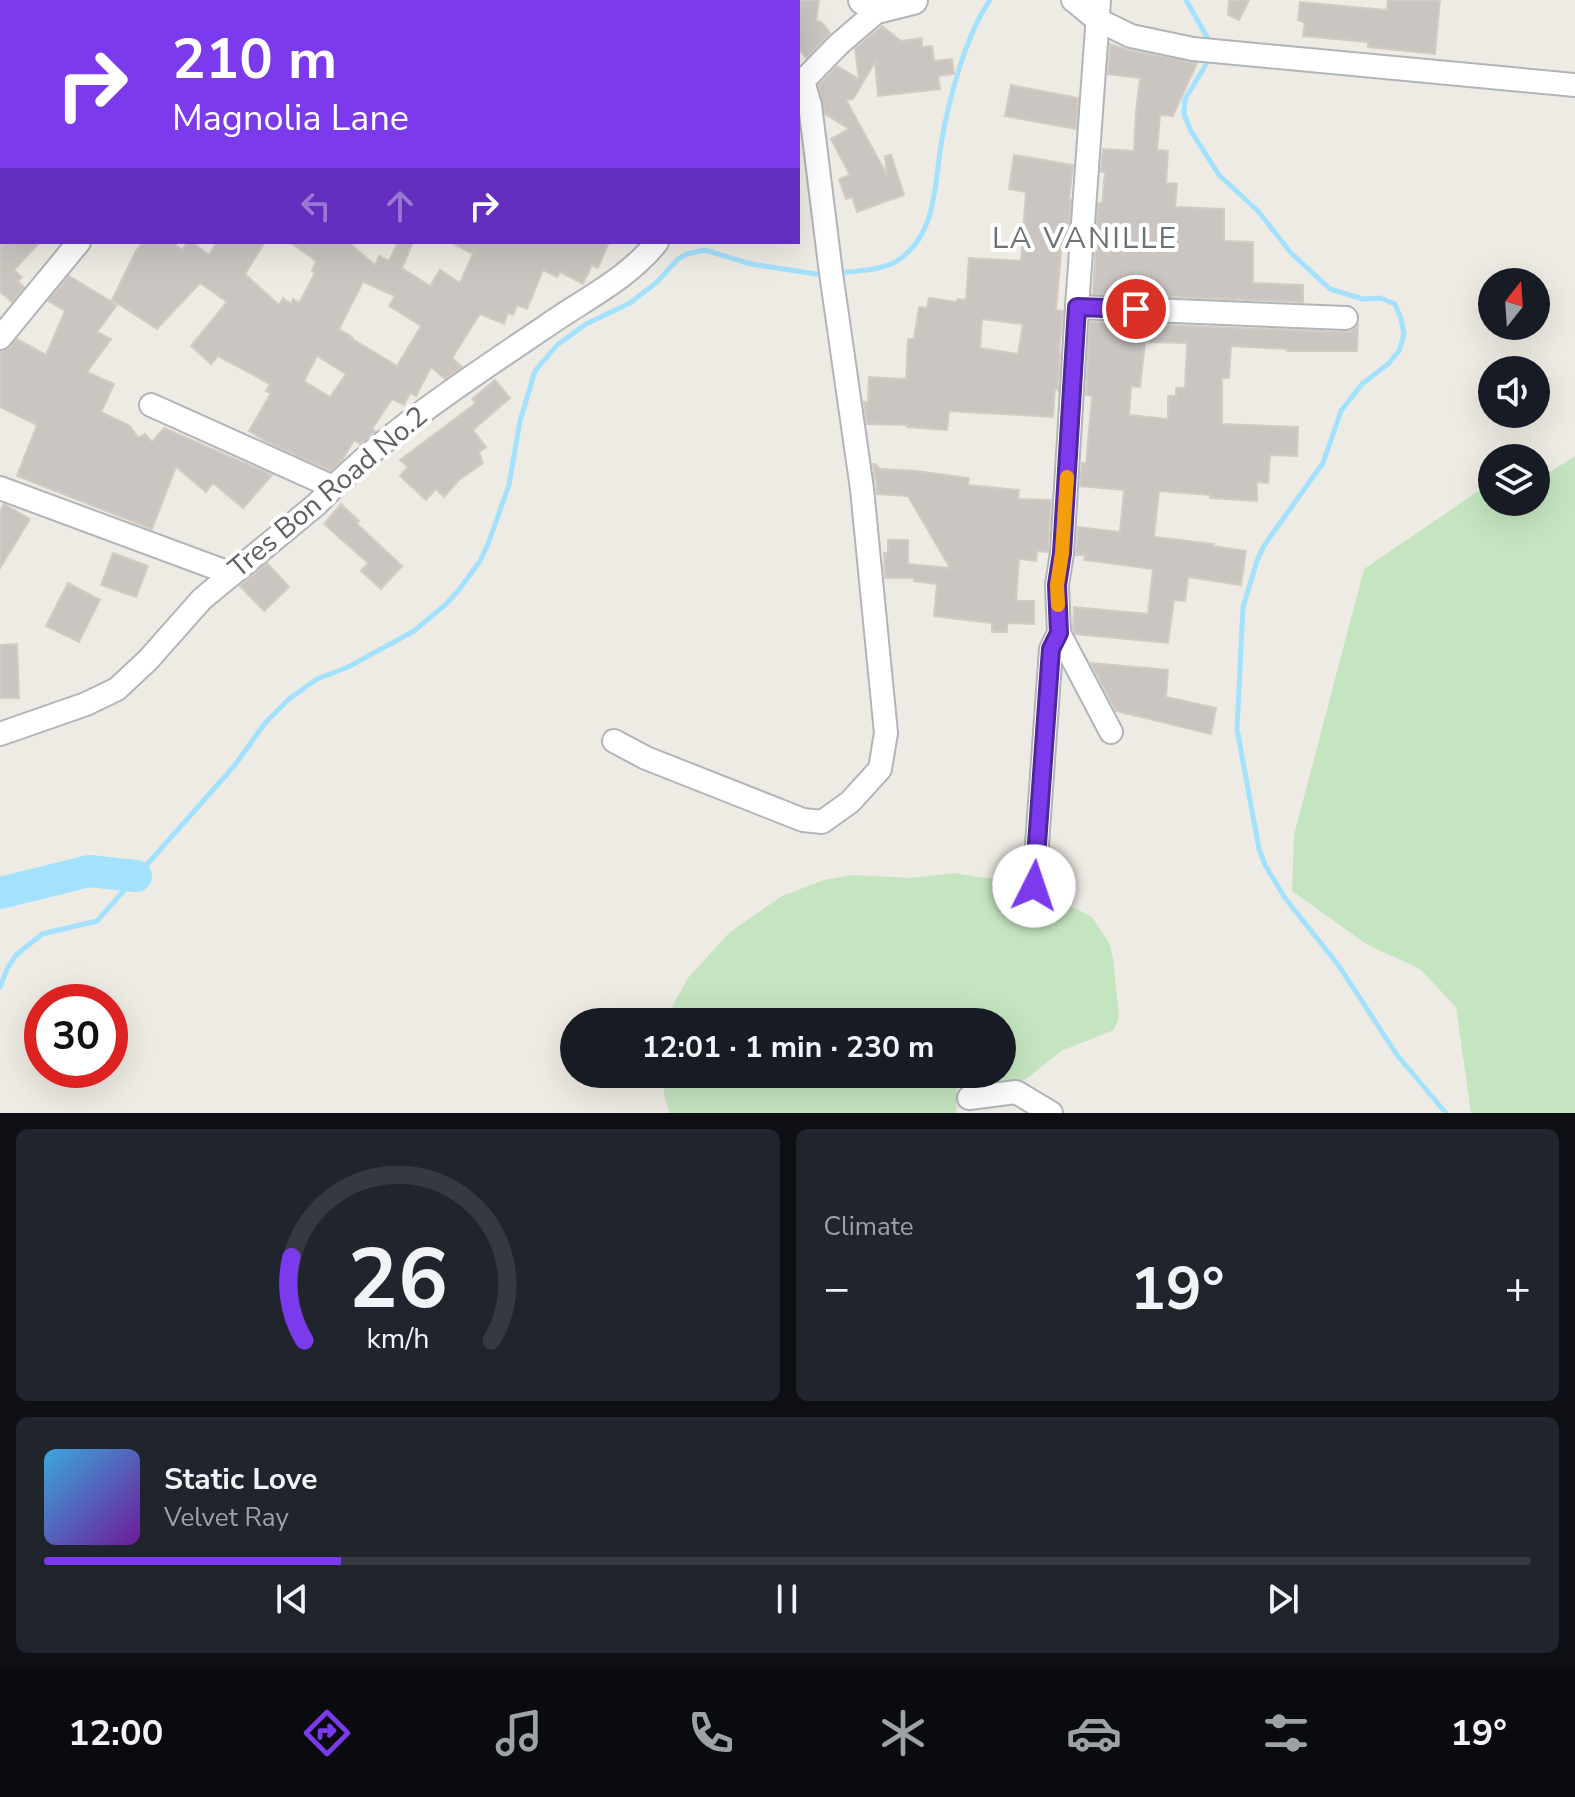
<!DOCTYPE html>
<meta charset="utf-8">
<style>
:root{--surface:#171b24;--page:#20242c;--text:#f1f3f6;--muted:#9ea1a6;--line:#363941;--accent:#7c3aed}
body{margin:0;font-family:"Nunito Sans",sans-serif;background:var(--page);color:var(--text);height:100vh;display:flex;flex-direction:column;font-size:30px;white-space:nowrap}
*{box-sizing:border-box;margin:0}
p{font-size:26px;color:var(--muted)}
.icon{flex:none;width:44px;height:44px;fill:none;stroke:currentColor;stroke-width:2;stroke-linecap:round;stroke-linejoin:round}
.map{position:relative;height:1113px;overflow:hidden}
.side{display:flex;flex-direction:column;gap:16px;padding:16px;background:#0d0f14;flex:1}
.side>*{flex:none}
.top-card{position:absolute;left:0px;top:0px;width:800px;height:244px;box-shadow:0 8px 32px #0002;background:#7c3aed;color:#fff;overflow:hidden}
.needle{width:52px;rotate:17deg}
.controls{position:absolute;left:1478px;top:268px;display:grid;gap:16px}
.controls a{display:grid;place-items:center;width:72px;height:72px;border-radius:50%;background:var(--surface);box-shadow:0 8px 32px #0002;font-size:40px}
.speed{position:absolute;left:24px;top:984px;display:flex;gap:16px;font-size:40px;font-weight:700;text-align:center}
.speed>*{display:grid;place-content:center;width:104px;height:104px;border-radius:50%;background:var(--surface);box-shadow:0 8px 32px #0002;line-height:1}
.speed .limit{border:12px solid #d22;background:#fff;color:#111}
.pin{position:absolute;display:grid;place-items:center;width:68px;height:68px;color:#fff;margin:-34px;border:4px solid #fff;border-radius:50%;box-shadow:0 2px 8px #0007}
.me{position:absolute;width:88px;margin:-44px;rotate:4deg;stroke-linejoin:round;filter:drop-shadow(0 0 6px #0008)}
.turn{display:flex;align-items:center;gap:28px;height:168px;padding:0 40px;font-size:36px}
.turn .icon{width:104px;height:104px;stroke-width:2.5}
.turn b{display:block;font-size:56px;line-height:68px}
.lanes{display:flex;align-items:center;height:76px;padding:0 40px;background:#0003;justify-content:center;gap:40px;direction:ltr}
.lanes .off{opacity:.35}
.big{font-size:60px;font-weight:700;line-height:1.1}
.side .widget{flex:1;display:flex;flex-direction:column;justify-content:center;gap:12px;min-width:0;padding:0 28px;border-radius:12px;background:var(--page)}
.side .dial{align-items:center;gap:0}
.dial svg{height:208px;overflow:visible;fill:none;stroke:var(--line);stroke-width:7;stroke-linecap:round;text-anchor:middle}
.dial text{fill:var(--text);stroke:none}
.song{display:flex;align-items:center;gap:24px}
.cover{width:96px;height:96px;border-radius:12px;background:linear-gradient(135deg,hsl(200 70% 55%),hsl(280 70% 35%))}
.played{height:8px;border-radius:4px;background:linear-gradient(90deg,var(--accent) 20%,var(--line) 20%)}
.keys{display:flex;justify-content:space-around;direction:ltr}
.heat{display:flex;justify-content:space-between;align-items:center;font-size:44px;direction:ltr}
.side .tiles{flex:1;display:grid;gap:16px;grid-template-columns:1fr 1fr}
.widget:last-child{grid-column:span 2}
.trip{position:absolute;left:560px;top:1008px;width:456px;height:80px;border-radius:40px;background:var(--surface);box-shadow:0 8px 32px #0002;font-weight:700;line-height:80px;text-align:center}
.menu{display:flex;height:128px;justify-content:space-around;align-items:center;background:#090b0e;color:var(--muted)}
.menu .icon{width:56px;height:56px}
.menu .on{color:var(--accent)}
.menu b{font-size:36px;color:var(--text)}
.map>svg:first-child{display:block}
.green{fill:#c5e5c0}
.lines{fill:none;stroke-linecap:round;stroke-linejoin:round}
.stream{stroke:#a4e1fd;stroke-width:5}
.river{stroke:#a4e1fd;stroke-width:32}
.building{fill:#cac5c1;stroke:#d3ccc2;stroke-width:2;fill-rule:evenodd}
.minor-casing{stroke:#b1b5b9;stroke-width:26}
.tertiary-casing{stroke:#b1b5b9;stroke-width:32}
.minor{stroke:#fff;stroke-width:22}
.tertiary{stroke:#fff;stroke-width:28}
.route-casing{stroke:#51269a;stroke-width:20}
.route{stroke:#7c3aed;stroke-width:14}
.slow{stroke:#f59e0b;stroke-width:14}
.labels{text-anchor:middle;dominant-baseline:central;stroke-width:8;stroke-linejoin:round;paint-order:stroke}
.street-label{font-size:28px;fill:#5c6064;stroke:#fff}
.neighbourhood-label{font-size:30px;letter-spacing:2px;fill:#6d7276;stroke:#fff}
</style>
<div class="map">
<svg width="1575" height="1113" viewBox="0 0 1575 1113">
<rect width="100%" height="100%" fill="#eeebe4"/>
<g class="green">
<path d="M 1575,456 L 1575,1113 L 1471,1113 L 1456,1007 L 1420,969 L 1366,944 L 1292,891 L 1294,835 L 1364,569 L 1480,490 L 1492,488 L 1492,502 L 1536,502 L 1536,478 L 1542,477 Z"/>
<path d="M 954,873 L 1011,882 L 1079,910 L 1092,917 L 1109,943 L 1113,957 L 1119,1017 L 1114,1030 L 1061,1051 L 1025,1080 L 957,1083 L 956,1113 L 670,1113 L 665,1099 L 662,1074 L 1002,1074 L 1002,1022 L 668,1022 L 673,1005 L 688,978 L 730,932 L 782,896 L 824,880 L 852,875 L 911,878 Z"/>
</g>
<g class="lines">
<g class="stream">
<path d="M 1186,0 L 1207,37 L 1208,45"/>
<path d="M 1208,58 L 1204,68 L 1185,99 L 1184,114 L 1191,131 L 1219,175 L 1258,211 L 1291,253 L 1330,289 L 1363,299 L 1380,298 L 1395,304 L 1401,319 L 1404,334 L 1399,351 L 1388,364 L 1362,384 L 1341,411 L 1323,463 L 1265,544 L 1258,558 L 1243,607 L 1237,729 L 1259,849 L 1265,865 L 1285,898 L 1339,966 L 1397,1055 L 1446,1113"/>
<path d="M 837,273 C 855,271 880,271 897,261 C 937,235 934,186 941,145 C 948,102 965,36 990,0"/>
<path d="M 0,987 L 7,969 L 16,955 L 42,934 L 97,921 L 235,765 L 265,723 L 289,699 L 317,679 L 348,667 L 414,631 L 445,605 L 458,591 L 480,561 L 488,544 L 509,485 L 520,421 L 535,371 L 557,345 L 586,324 L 630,303 L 657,282 L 678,259 L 687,254 L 705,250 L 751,264 L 816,274 L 827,273"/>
</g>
<path class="river" d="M 0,893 L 89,871 L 136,876"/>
</g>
<g class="building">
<path d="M 798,0 L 819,0 L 816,21 L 821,22 L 830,33 L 806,58 L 798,48 Z"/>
<path d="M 1229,0 L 1249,0 L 1239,20 L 1228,15 Z"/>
<path d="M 1388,0 L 1440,0 L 1435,54 L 1368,47 L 1368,42 L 1303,36 L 1305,23 L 1298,20 L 1300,2 L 1387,10 Z"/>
<path d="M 882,26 L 901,41 L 922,38 L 922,47 L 932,46 L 934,61 L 952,59 L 954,74 L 938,76 L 940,89 L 878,96 L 875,62 L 853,99 L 846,100 L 887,175 L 885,156 L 891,155 L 904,195 L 857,212 L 852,197 L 846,199 L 839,179 L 850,175 L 831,139 L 849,129 L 825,114 L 819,85 L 837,66 L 859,79 L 855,49 Z"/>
<path d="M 1110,44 L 1128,50 L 1197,63 L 1173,116 L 1160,115 L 1157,150 L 1168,151 L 1166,183 L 1177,184 L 1175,207 L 1224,209 L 1224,241 L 1253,242 L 1253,283 L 1303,285 L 1303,302 L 1093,294 L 1098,203 L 1102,203 L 1105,172 L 1101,172 L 1103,149 L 1134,151 L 1136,111 L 1140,78 L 1108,74 Z"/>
<path d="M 1011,85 L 1078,98 L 1076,129 L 1005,116 Z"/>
<path d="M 1014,155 L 1073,165 L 1069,200 L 1071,200 L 1068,242 L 1062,242 L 1056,310 L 1063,311 L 1059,352 L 1060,352 L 1058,390 L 1055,387 L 1053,417 L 949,411 L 947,430 L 907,427 L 907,425 L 867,424 L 864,402 L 868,403 L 869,377 L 906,379 L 908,339 L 914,339 L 919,307 L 927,308 L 929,298 L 956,302 L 958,299 L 966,300 L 969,258 L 1021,261 L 1026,192 L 1009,189 ZM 982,319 L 1023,324 L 1018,354 L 980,348 Z"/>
<path d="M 0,242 L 40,242 L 14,270 L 22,277 L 18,281 L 24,287 L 12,302 L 0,292 Z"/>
<path d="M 143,242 L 172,242 L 182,250 L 188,242 L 192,242 L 209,255 L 217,242 L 265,242 L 245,274 L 279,305 L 283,298 L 291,304 L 293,299 L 299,303 L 315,273 L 312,271 L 316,261 L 290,242 L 348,242 L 375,265 L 379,256 L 389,261 L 398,242 L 413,242 L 402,268 L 430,286 L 440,270 L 460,283 L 473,254 L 450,242 L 609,242 L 598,268 L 592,265 L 583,284 L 560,272 L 557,277 L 543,270 L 527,309 L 517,305 L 513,315 L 508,313 L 504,324 L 480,314 L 452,358 L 462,367 L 445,379 L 431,367 L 416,396 L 410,393 L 404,405 L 392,399 L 372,429 L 375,431 L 360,444 L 354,440 L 343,459 L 331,471 L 269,443 L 249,431 L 271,393 L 266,391 L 270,384 L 218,356 L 211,364 L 191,346 L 227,302 L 200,283 L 157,329 L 112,300 L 136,251 ZM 363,282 L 395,296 L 389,306 L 421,326 L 397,366 L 351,338 L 352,337 L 339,329 ZM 317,356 L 346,374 L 330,397 L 304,381 Z"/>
<path d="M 69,276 L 117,305 L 97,332 L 111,339 L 87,372 L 114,384 L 101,412 L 130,426 L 138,438 L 145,434 L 152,442 L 164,428 L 272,475 L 243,508 L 213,483 L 206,492 L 176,467 L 152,529 L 17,476 L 37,425 L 0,407 L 0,352 L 10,347 L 17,339 L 46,355 L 65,311 L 48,301 Z"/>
<path d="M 1090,322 L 1345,332 L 1352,331 L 1358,325 L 1357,351 L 1287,351 L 1287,349 L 1231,346 L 1229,378 L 1222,378 L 1222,424 L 1298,427 L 1297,456 L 1270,455 L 1268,483 L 1257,482 L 1257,501 L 1210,498 L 1210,495 L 1159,491 L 1154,537 L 1213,544 L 1212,546 L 1246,551 L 1241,585 L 1188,577 L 1185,601 L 1174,600 L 1168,643 L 1075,634 L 1073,629 L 1074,607 L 1148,614 L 1153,569 L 1084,560 L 1085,555 L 1076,555 L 1078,527 L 1120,532 L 1124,490 L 1080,486 L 1082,463 L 1086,464 L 1092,396 L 1086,395 ZM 1145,342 L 1187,343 L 1185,388 L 1176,388 L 1176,396 L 1168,396 L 1168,419 L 1129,415 L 1131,386 L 1140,387 Z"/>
<path d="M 495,380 L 510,398 L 473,430 L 486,447 L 479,452 L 483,463 L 459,480 L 444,497 L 436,489 L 426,500 L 400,476 L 408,467 L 400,460 L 476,403 L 472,399 Z"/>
<path d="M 873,464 L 875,464 L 880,469 L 916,471 L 969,478 L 968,485 L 1019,490 L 1018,499 L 1051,500 L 1048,552 L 1037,551 L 1036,561 L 1019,559 L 1016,601 L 1034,601 L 1034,624 L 1007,623 L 1007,632 L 992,632 L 992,623 L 934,616 L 937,584 L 914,581 L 914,578 L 885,578 L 884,553 L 888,553 L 888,540 L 908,540 L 908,564 L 950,568 L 908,496 L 877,494 L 876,479 L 875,480 Z"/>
<path d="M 4,504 L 30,519 L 0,568 L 0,511 Z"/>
<path d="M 341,504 L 359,521 L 356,523 L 402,566 L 381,589 L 361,571 L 368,563 L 324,524 Z"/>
<path d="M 113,553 L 148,566 L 136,597 L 101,585 Z"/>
<path d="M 267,563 L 289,587 L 264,611 L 240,586 Z"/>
<path d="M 68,583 L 100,600 L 79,642 L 46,626 Z"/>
<path d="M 17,644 L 19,698 L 0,698 L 0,645 Z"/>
<path d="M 1091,663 L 1168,670 L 1166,697 L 1216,708 L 1211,734 L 1116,711 Z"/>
</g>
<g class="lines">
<defs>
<g id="minor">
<path d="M 1073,0 L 1096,19 L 1131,36 L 1193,49 L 1575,85"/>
<path d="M 1099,0 L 1077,307 L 1062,553 L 1057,585 L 1059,633 L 1111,732"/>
<path d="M 276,2 L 278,0"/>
<path d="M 798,86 L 839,44 L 881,8"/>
<path d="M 1077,307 L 1346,318"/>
<path d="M 0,338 L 79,242"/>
<path d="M 151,405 L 333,487"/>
<path d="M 0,488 L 232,574"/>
<path d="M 0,734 L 86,704 L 117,689 L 148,660 L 202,599 L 317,504 C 384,433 465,381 545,327 C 583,300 628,279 657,242"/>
<path d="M 614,741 L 646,758 L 803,820 L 822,822 L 850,802 L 880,769 L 886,733 L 862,489 L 831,273 L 810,105 L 803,81"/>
<path d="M 1034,886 L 1051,649 L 1059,633"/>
<path d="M 969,1098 L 1016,1092 L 1051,1113"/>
</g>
<path id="tertiary" d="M 863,0 L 881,8 L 913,0"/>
</defs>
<use href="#minor" class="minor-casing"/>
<use href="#tertiary" class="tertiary-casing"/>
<use href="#minor" class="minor"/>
<use href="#tertiary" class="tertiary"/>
</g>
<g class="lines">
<defs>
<path id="route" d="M 1034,886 L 1051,649 L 1059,633 L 1057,585 L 1062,553 L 1077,307 L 1136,309"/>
</defs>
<use href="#route" class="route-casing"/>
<use href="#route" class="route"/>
<path class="slow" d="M 1058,605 L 1057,585 L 1062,553 L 1067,477"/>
</g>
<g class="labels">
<g class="street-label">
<text transform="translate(328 492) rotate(-40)">Tres Bon Road No.2</text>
</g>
<g class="neighbourhood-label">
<text x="1085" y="238">LA VANILLE</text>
</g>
</g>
</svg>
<div class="controls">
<a><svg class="needle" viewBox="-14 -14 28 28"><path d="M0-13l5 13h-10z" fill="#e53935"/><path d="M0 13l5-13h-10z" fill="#9ea1a6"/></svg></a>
<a><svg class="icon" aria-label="sound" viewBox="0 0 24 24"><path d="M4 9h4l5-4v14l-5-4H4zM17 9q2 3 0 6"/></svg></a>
<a><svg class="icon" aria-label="layers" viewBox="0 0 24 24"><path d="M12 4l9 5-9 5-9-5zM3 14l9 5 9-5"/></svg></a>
</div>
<div class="speed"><div class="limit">30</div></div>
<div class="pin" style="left:1136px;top:309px;background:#d93025"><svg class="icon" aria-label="arrive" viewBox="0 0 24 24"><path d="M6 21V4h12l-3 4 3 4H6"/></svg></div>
<svg class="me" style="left:1034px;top:886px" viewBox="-20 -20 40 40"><circle r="19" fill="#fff"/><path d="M0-13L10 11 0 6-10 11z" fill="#7c3aed"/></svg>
<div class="trip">12:01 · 1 min · 230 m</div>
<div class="top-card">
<div class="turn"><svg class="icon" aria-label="right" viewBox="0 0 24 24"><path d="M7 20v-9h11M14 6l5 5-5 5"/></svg><div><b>210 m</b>Magnolia Lane</div></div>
<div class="lanes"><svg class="icon off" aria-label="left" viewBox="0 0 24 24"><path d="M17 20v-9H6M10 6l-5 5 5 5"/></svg><svg class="icon off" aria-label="ahead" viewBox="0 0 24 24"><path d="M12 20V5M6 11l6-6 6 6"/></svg><svg class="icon" aria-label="right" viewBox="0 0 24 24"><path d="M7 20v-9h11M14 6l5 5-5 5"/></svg></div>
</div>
</div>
<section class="side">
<div class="tiles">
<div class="widget dial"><svg viewBox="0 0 100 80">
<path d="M14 69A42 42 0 1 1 86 69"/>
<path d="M14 69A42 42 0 0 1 9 37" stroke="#7c3aed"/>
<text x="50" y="56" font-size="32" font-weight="700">26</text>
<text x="50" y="72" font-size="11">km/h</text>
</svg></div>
<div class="widget"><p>Climate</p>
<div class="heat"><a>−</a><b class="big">19°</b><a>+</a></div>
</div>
<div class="widget">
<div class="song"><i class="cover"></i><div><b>Static Love</b><p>Velvet Ray</p></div></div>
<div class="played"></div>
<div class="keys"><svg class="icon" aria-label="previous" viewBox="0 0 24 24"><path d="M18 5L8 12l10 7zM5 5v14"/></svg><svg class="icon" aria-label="pause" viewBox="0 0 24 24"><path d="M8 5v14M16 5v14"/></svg><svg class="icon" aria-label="next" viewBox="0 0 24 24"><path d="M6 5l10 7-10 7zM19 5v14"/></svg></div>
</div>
</div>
</section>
<nav class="menu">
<b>12:00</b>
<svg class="icon on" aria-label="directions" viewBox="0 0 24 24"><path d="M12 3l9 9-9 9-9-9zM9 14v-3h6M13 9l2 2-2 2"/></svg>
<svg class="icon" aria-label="music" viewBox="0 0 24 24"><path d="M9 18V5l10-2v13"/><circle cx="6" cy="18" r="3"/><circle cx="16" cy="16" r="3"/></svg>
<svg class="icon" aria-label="phone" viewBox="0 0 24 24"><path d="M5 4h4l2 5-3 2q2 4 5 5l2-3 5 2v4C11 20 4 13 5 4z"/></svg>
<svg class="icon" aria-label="climate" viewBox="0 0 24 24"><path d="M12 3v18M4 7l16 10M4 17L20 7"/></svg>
<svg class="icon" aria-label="car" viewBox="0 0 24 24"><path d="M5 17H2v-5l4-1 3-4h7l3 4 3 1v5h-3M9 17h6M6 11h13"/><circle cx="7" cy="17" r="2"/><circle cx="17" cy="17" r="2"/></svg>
<svg class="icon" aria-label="filters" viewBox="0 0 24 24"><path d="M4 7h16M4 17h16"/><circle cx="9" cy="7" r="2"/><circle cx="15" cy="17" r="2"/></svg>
<b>19°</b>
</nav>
